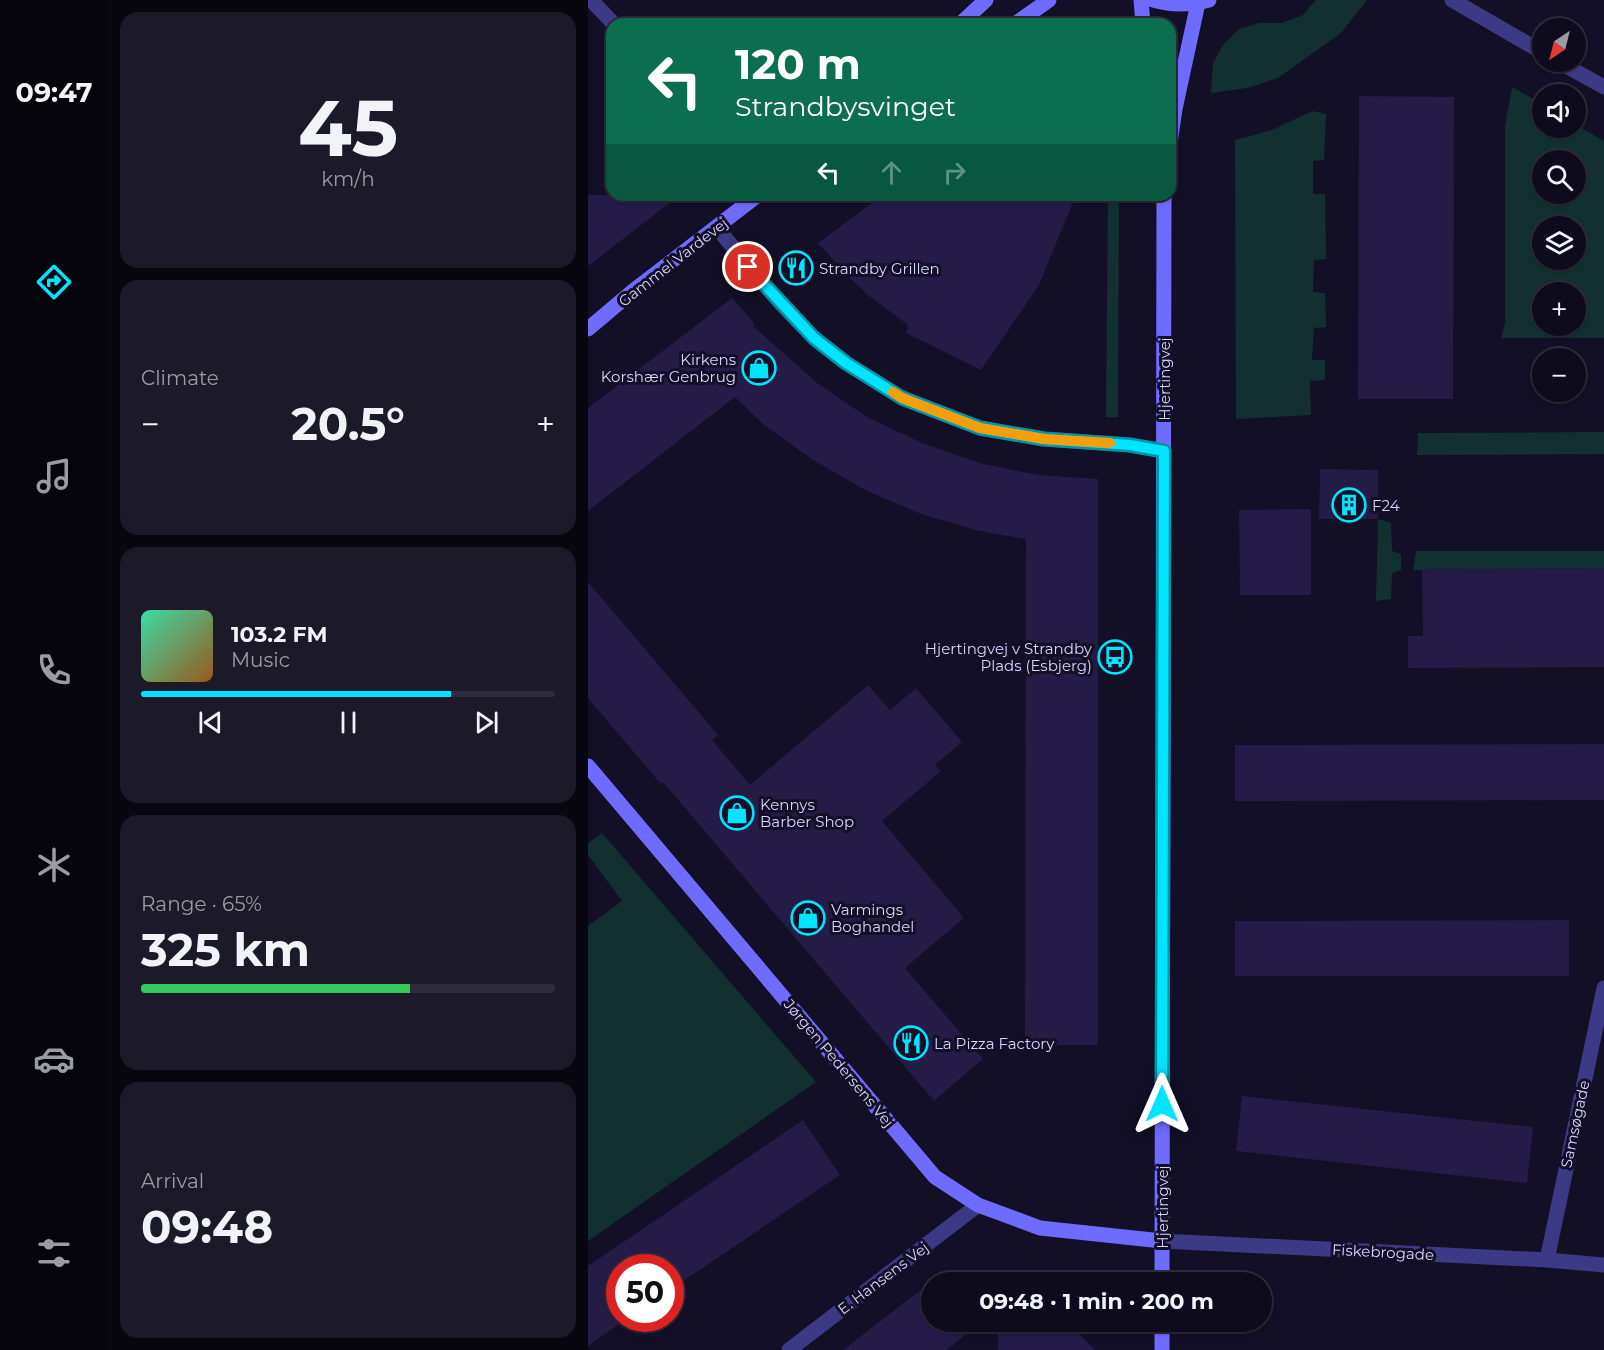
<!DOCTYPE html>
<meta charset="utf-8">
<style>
:root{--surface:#0e0b1c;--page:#1c1929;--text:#f1f3f6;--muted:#9b9ba3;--line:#2e2b3b;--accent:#00e5ff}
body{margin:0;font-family:Montserrat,sans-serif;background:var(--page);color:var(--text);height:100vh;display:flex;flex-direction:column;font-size:22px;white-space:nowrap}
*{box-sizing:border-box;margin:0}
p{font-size:20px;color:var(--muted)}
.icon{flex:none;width:33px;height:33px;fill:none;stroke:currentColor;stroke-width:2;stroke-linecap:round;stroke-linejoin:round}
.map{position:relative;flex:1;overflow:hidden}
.details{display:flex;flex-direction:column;gap:12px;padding:12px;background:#08060f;width:480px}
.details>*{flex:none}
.guide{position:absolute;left:18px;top:18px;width:570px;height:183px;border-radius:18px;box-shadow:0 2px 4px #0004,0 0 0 2px var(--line);background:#0b6e4f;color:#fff;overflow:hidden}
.needle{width:39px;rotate:215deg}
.tools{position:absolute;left:944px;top:18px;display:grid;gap:12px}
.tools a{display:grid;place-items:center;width:54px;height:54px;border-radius:50%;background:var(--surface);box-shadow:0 2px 4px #0004,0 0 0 2px var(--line);font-size:30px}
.speed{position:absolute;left:18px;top:1254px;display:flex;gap:12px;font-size:30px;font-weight:700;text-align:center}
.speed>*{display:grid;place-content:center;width:78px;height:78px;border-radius:50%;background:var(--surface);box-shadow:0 2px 4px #0004,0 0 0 2px var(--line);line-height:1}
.speed .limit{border:9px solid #d22;background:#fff;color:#111}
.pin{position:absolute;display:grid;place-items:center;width:51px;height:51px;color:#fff;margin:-26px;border:3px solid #fff;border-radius:50%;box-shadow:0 2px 6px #0007}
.me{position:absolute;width:66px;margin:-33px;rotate:0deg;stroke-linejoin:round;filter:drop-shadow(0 0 4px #0008)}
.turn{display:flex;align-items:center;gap:21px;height:126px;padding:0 30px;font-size:27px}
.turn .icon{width:78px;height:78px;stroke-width:2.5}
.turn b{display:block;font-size:42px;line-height:51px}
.lanes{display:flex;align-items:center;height:57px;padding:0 30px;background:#0003;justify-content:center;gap:30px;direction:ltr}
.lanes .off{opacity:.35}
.big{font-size:45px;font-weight:700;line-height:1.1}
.details .tile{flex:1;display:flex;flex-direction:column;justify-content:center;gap:9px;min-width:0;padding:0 21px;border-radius:18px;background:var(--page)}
.details .dial{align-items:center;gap:0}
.dial b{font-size:78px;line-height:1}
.song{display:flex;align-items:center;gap:18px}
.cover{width:72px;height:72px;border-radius:9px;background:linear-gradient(135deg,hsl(160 70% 55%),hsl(30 70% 35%))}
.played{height:6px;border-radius:3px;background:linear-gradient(90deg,var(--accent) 75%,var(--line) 75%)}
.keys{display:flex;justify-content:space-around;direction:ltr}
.heat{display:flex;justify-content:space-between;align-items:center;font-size:33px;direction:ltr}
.charge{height:9px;border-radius:4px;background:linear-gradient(90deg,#34c759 65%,var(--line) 0)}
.trip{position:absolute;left:333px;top:1272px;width:351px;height:60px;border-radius:30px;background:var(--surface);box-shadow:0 2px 4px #0004,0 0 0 2px var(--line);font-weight:700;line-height:60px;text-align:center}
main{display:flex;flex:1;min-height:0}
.dock{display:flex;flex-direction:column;width:108px;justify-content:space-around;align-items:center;background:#06040b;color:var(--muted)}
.dock .icon{width:42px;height:42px}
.dock .current{color:var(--accent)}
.dock b{font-size:27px;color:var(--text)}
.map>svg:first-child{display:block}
.green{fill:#12302f;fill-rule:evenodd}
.building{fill:#241b47}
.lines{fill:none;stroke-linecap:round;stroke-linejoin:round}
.street{stroke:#3d3a85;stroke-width:15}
.secondary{stroke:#6f6bff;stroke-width:15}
.route-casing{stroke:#0095a6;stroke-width:15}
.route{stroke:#00e5ff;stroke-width:10}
.slow{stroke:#f59e0b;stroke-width:10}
.labels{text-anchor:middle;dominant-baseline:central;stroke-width:6;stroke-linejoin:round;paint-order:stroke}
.street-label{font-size:15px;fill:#d9d4ff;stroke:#130f26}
.poi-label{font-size:15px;fill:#d9d4ff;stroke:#130f26;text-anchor:start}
</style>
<main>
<nav class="dock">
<b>09:47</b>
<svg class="icon current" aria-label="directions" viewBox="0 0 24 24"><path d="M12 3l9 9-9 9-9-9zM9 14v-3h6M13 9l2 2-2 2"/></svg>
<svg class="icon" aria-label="music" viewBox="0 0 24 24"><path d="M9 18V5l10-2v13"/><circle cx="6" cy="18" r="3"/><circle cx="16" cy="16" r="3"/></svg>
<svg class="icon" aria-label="phone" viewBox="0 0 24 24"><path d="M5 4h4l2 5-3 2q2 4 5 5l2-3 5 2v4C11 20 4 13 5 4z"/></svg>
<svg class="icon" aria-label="climate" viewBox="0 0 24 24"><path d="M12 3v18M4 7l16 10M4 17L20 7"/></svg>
<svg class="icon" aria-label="car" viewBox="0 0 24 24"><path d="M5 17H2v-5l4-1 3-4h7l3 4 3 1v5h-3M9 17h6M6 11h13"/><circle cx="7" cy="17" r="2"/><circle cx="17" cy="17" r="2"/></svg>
<svg class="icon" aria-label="filters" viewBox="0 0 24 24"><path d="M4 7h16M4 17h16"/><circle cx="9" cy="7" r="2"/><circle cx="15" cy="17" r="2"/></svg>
</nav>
<section class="details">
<div class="tile dial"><b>45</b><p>km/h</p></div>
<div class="tile"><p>Climate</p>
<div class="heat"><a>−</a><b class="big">20.5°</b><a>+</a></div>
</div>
<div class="tile">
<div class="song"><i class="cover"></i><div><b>103.2 FM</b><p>Music</p></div></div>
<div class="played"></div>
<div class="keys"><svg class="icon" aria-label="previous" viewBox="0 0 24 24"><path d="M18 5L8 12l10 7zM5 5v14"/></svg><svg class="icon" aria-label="pause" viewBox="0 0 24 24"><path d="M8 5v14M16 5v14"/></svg><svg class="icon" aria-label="next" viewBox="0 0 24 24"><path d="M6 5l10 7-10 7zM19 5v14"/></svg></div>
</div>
<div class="tile"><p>Range · 65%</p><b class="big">325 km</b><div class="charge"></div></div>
<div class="tile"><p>Arrival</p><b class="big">09:48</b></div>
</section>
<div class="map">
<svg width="1016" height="1350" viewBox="0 0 1016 1350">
<rect width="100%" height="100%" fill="#130f26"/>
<g class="green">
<path d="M 728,0 L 779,0 L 753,33 L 690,78 L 659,88 L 623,93 L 625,63 L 635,45 L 651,29 L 671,23 L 694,23 L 715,15 Z"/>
<path d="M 924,87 L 954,104 L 954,128 L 987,128 L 987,124 L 1016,141 L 1016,338 L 913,338 L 917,323 L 917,127 ZM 954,160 L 987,160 L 987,194 L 954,194 ZM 954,226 L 987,226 L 987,260 L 954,260 ZM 954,292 L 987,292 L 987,326 L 954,326 Z"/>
<path d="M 724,111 L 738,114 L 736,160 L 725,161 L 725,194 L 737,194 L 738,259 L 726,260 L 725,292 L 737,293 L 738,327 L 726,328 L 724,360 L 737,360 L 737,380 L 722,381 L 723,415 L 648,419 L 647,140 L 684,130 Z"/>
<path d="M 520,195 L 531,195 L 530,417 L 518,417 Z"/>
<path d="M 1016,432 L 1016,454 L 829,455 L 830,433 Z"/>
<path d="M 790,519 L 803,523 L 804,551 L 813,554 L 813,570 L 804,573 L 803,599 L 788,601 Z"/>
<path d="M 828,551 L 1016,551 L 1016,568 L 825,570 Z"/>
<path d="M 14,833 L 228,1082 L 0,1241 L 0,926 L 34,901 L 0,855 L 0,843 Z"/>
</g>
<g class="building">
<path d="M 771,96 L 866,97 L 865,399 L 770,399 Z"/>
<path d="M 0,195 L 92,195 L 0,266 Z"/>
<path d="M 295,195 L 488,195 L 451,285 L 393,370 L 318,333 L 320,325 L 281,296 L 261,277 L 230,243 Z"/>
<path d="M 144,298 L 167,324 L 165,326 L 229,383 L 279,417 L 334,443 L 391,463 L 450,475 L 510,479 L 510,1045 L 437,1045 L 438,539 L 391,531 L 333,514 L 277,490 L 225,460 L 176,425 L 147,397 L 0,511 L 0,408 Z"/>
<path d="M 732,469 L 790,470 L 790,519 L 731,519 Z"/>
<path d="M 723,509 L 723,595 L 652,595 L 651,510 Z"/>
<path d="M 1016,568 L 1016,667 L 820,668 L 820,636 L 835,636 L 834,569 Z"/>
<path d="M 0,582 L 130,735 L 124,740 L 162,785 L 280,685 L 302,710 L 328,688 L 374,742 L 347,765 L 353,771 L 294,821 L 376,918 L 317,968 L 395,1059 L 346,1101 L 75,782 L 73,784 L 0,698 Z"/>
<path d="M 1016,744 L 1016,800 L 647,801 L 647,745 Z"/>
<path d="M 981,920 L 981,976 L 647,976 L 647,921 Z"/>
<path d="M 654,1096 L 945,1127 L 939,1183 L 648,1151 Z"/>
<path d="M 215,1120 L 252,1175 L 82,1290 L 82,1268 L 32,1268 L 32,1318 L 40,1318 L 0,1346 L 0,1266 Z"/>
<path d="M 352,1275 L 357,1282 L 344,1282 L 344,1322 L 387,1322 L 390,1325 L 358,1350 L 255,1350 Z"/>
<path d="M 410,1322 L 479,1322 L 507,1350 L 410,1350 Z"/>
</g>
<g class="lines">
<g class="street">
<path d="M 3,0 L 26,24"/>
<path d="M 864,0 L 954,52"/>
<path d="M 971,62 L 1016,87"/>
<path d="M 129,228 L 192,303 L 226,338 L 258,363 L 314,398 L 392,428 L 456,439 L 542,445 L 576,451"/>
<path d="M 574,1241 L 959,1260 L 1016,1265"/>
<path d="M 959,1260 L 1016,988"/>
<path d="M 201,1350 L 390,1205"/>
</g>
<g class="secondary">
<path d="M 553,0 L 555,24"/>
<path d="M 565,0 C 583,5 603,5 621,0"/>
<path d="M 372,24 L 398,0"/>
<path d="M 427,24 L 461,0"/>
<path d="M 582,143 L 587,109 L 610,3"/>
<path d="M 0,329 L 45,291 L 170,195"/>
<path d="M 0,766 L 347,1177 L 390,1205 L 452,1228 L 574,1241"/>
<path d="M 574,1282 L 576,195"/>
<path d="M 574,1350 L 574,1322"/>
</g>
</g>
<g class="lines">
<defs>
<path id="route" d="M 160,267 L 226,338 L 258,363 L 314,398 L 392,428 L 456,439 L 542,445 L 576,451 L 574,1104"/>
</defs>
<use href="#route" class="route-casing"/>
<use href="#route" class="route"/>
<path class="slow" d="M 305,392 L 314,398 L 392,428 L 456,439 L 522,443"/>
</g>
<defs>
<symbol id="restaurant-ring" viewBox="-11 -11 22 22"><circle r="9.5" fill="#130f26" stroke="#00e5ff" stroke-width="1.5"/><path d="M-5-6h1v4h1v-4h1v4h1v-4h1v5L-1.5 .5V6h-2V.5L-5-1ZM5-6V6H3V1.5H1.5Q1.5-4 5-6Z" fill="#00e5ff"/></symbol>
<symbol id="shop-ring" viewBox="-11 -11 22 22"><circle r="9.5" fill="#130f26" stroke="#00e5ff" stroke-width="1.5"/><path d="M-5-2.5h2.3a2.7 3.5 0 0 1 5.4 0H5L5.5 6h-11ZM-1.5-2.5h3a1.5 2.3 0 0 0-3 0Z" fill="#00e5ff"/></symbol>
<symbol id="building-ring" viewBox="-11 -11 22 22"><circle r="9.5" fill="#130f26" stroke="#00e5ff" stroke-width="1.5"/><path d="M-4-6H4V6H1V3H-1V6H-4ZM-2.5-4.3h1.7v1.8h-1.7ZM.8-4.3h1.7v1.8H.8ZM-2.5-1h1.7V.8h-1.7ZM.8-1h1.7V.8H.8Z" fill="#00e5ff"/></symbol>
<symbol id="bus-ring" viewBox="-11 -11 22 22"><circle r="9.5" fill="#130f26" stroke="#00e5ff" stroke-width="1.5"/><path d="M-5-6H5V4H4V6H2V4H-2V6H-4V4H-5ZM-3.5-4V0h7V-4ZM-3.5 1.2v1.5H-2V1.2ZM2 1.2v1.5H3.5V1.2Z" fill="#00e5ff"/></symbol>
</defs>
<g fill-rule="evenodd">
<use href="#restaurant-ring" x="189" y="249" width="38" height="38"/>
<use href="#shop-ring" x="152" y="349" width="38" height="38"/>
<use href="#building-ring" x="742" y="486" width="38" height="38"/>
<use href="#bus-ring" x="508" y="638" width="38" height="38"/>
<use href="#shop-ring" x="130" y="794" width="38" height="38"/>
<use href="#shop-ring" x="201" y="899" width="38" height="38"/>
<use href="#restaurant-ring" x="304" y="1024" width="38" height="38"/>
</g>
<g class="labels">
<g class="street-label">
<text transform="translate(85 262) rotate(-38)">Gammel Vardevej</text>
<text transform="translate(576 379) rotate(-90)">Hjertingvej</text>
<text transform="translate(251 1063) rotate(50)">Jørgen Pedersens Vej</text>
<text transform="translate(987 1124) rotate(-78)">Samsøgade</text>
<text transform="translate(574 1207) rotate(-90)">Hjertingvej</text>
<text transform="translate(795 1252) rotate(3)">Fiskebrogade</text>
<text transform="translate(295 1278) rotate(-37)">E. Hansens Vej</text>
</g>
<g class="poi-label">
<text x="231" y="268">Strandby Grillen</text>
<text x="148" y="359" text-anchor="end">Kirkens<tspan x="148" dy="17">Korshær Genbrug</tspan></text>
<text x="784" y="505">F24</text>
<text x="504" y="648" text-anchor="end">Hjertingvej v Strandby<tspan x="504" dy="17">Plads (Esbjerg)</tspan></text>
<text x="172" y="804">Kennys<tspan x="172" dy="17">Barber Shop</tspan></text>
<text x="243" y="909">Varmings<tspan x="243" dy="17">Boghandel</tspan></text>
<text x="346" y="1043">La Pizza Factory</text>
</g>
</g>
</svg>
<div class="tools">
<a><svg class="needle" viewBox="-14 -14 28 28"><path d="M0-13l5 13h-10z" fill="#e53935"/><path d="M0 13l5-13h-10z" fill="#9b9ba3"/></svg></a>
<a><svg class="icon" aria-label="sound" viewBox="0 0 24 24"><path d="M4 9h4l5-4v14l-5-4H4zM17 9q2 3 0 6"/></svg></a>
<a><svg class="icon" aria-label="search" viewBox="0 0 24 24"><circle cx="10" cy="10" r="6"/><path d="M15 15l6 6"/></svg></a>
<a><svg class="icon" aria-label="layers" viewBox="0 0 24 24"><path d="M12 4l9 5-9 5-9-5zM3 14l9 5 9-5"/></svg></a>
<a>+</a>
<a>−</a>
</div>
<div class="speed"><div class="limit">50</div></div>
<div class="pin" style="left:160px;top:267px;background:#d93025"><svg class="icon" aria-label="arrive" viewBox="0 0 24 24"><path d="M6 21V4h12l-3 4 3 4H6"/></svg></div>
<svg class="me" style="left:574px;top:1104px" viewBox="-20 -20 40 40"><path d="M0-17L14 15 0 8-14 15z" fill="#00e5ff" stroke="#fff" stroke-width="4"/></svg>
<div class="trip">09:48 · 1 min · 200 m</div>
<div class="guide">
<div class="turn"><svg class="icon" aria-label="left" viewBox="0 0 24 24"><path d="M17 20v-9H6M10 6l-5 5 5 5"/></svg><div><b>120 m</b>Strandbysvinget</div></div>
<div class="lanes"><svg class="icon" aria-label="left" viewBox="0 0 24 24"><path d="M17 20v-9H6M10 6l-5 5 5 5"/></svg><svg class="icon off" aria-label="ahead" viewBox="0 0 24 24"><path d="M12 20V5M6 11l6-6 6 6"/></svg><svg class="icon off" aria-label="right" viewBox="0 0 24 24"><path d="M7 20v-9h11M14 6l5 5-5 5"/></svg></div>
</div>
</div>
</main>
